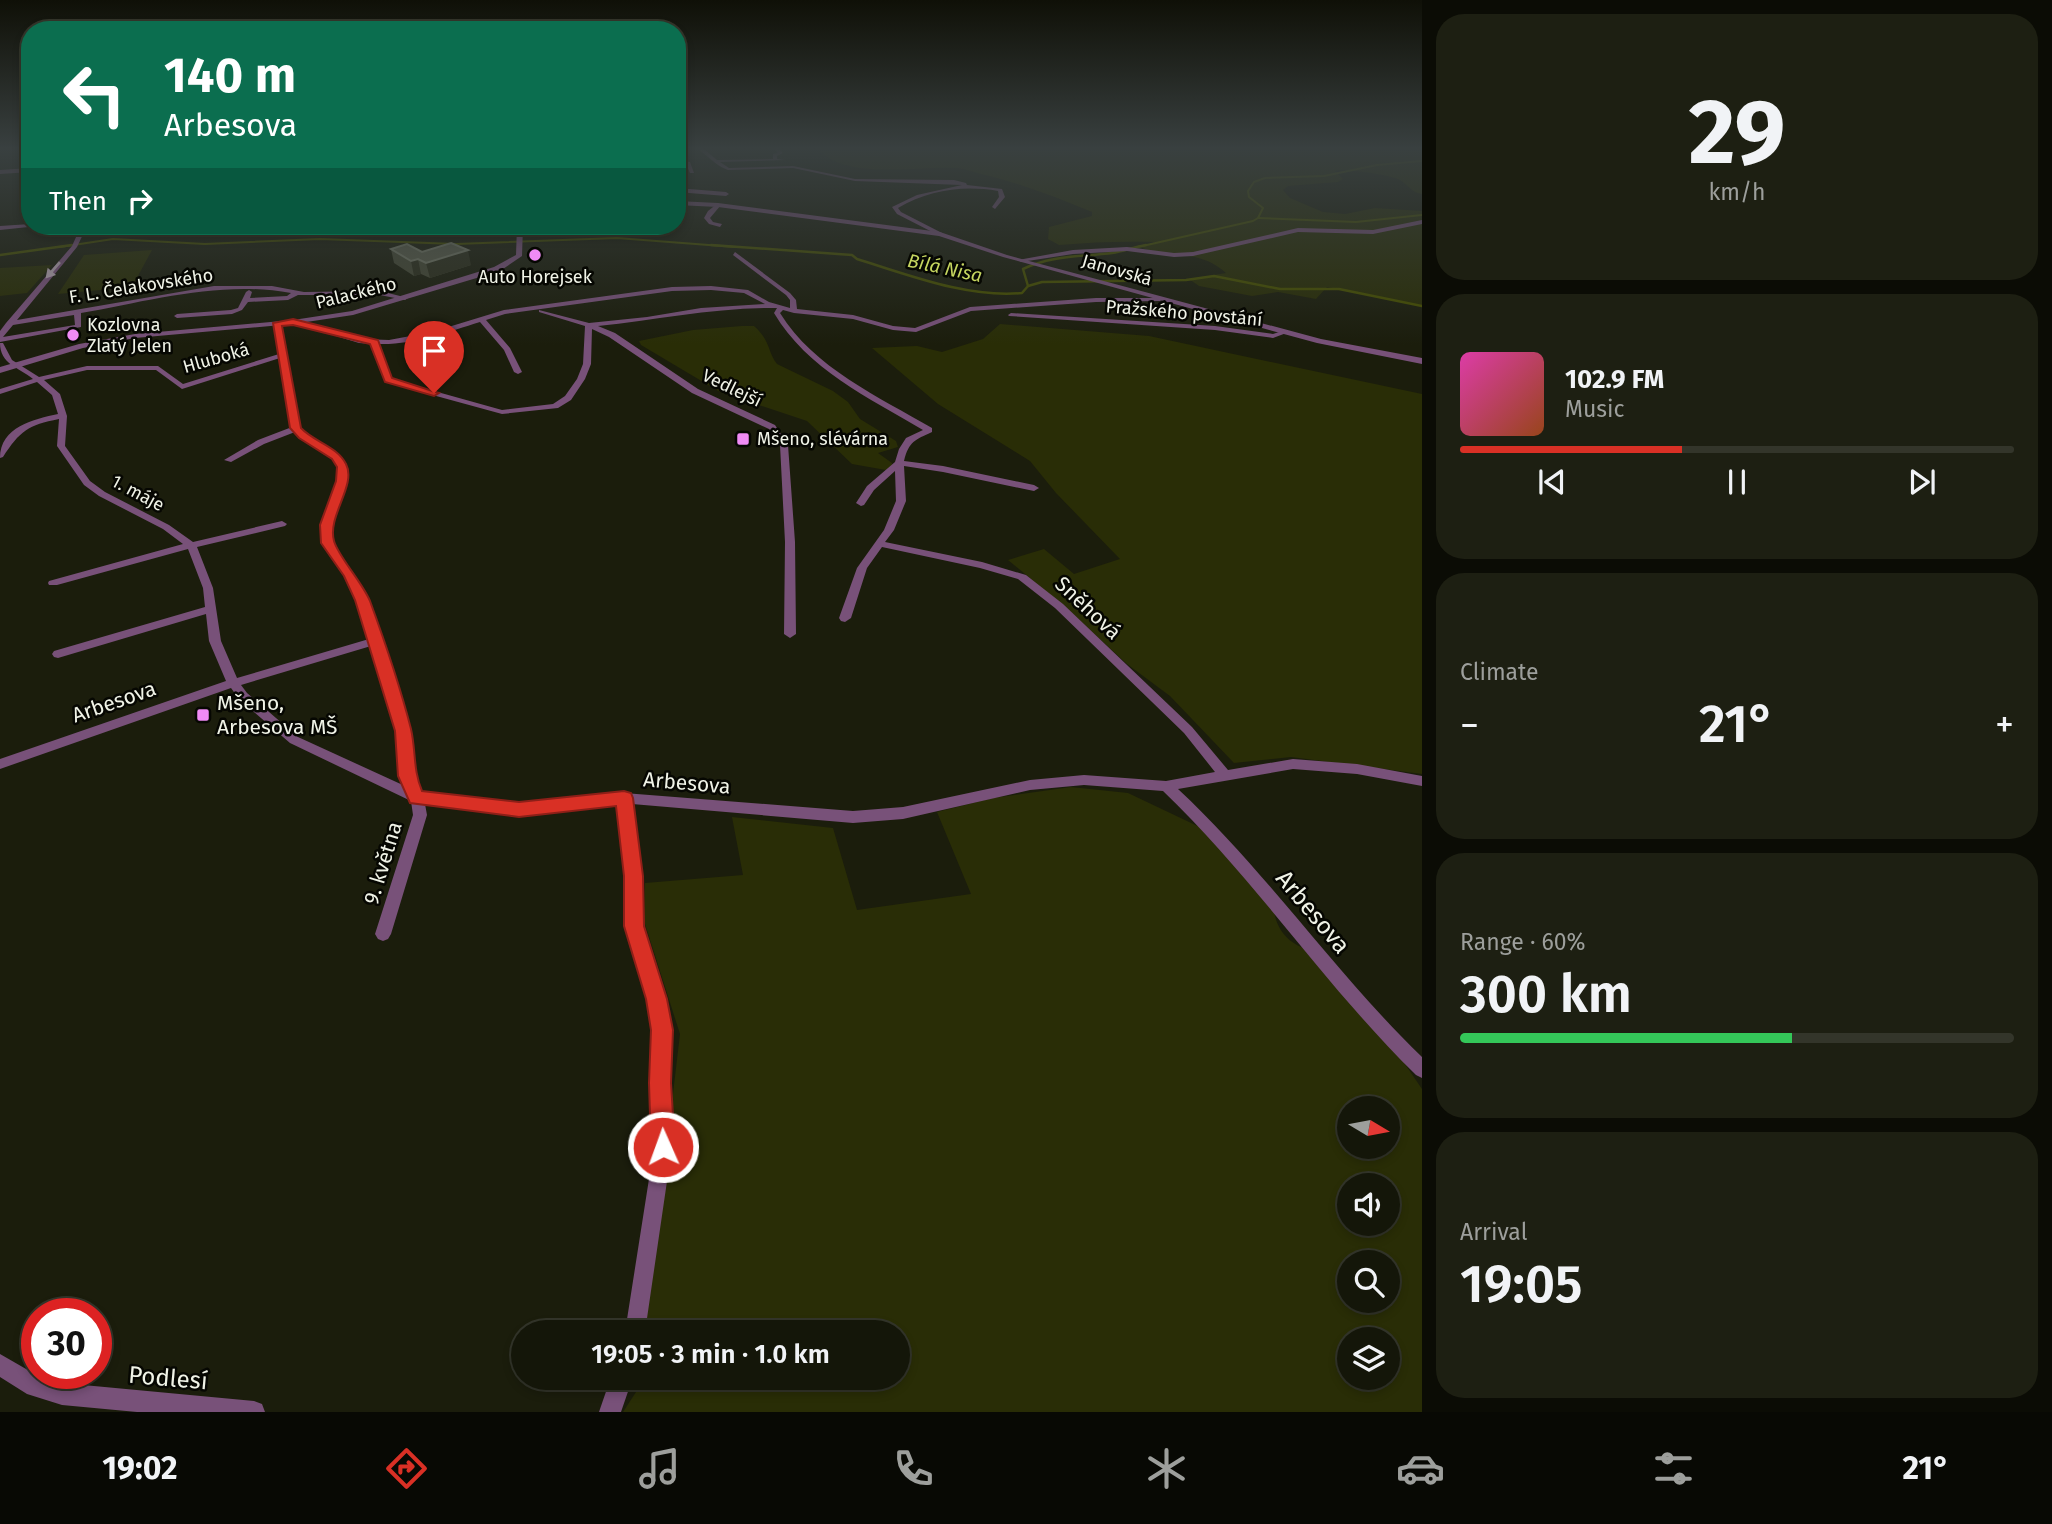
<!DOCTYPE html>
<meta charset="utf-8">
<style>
:root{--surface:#141609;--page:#1d1f12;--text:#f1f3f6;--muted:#9d9f9c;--line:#33352a;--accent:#d93025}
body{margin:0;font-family:"Fira Sans",sans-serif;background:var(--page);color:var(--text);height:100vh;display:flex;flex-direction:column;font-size:26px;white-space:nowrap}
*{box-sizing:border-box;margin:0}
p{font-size:23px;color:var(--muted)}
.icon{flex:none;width:38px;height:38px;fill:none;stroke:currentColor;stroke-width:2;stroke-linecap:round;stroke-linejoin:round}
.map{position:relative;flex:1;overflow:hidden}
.drawer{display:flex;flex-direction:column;gap:14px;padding:14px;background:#0b0c05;width:630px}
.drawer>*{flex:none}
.top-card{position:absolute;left:21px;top:21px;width:665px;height:214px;border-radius:28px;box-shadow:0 4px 10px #0003,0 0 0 2px var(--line);background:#0b6e4f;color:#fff;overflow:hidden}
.needle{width:46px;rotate:100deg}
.controls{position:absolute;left:1337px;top:1096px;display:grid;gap:14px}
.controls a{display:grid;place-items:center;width:63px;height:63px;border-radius:50%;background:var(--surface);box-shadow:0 4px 10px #0003,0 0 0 2px var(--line);font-size:35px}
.speed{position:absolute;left:21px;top:1298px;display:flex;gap:14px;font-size:35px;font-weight:700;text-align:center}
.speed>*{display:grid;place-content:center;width:91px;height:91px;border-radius:50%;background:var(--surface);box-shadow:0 4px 10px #0003,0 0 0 2px var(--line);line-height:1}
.speed .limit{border:10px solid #d22;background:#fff;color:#111}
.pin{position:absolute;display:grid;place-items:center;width:60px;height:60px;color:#fff;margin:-72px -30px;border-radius:50% 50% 50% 0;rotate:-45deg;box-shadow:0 0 7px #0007}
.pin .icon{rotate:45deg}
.me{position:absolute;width:77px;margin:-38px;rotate:358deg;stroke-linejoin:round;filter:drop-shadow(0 0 5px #0008)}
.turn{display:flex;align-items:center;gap:24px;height:147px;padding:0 28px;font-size:32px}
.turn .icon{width:91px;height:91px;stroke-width:2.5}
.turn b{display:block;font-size:49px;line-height:60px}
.then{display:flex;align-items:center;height:66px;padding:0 28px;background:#0003;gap:14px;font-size:26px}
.big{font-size:52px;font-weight:600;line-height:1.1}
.drawer .widget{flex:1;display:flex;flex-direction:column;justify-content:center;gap:10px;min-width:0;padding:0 24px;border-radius:28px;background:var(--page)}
.drawer .dial{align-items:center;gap:0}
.dial b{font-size:91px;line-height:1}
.song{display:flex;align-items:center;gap:21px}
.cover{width:84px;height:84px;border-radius:10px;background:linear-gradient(135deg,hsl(320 70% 55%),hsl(20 70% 35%))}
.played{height:7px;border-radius:4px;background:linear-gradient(90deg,var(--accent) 40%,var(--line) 40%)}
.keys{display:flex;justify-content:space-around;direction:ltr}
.heat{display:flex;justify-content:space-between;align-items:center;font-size:38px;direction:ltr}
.charge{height:10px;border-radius:5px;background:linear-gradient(90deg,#34c759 60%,var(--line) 0)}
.trip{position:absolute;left:511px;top:1320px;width:399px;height:70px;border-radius:35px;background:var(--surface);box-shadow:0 4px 10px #0003,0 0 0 2px var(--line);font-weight:600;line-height:70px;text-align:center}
.menu{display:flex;height:112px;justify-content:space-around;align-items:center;background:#080904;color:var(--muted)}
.menu .icon{width:49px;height:49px}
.menu .current{color:var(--accent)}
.menu b{font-size:32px;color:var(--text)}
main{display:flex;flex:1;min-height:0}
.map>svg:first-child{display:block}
.green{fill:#292d06;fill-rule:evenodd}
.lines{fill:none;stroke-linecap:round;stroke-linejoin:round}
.stream-far1{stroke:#464e01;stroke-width:2}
.stream{stroke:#464e01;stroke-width:2.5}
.minor{fill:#785179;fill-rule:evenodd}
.tertiary{fill:#785179;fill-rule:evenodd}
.wall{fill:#444734}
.shaded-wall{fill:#2c2e1c}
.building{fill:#565948;stroke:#6e7261;stroke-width:2}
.oneway{fill:#b4a2b0}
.route{fill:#d93025;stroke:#8d1f18;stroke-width:2}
.poi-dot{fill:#f08bf5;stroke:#060702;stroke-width:2.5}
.labels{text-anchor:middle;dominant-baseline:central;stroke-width:5;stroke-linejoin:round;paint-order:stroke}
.far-street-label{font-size:18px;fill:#f0f3e7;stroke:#060702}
.far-poi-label{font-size:18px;fill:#f0f3e7;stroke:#060702;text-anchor:start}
.far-water-label{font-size:19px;font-style:italic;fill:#c6d660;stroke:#060702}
.street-label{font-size:21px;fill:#f0f3e7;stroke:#060702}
.poi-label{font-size:21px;fill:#f0f3e7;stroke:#060702;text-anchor:start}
.near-street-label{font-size:24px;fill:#f0f3e7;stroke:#060702}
</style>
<main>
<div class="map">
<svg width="1422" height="1412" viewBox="0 0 1422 1412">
<rect width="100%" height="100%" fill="#1b1d0c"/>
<g class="green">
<path d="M 817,147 L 1422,147 L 1422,194 C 1412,193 1407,184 1400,180 C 1391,175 1343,168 1335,171 L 1343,179 L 1338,182 L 1288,186 L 1283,190 L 1290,198 L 1323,212 L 1345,214 L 1375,208 L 1422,211 L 1422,306 L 1327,287 L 1316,299 L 1278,292 L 1252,296 L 1199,286 L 1189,279 L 1226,273 C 1197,247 1168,260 1140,247 L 1156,242 C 1124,241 1092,242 1059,245 L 1048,239 L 1049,227 L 1092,216 L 1092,212 C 1055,197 1020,183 981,174 C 973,172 962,168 956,168 C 920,166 840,181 817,147 Z"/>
<path d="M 152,250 L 132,287 L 58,294 L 84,255 Z"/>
<path d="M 52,265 L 27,293 L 0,296 L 0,268 Z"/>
<path d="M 1000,324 L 1149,336 L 1422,394 L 1422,774 L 1291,757 L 1234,763 L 1170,696 L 1127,664 L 1066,608 L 1008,560 L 1044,549 L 1074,574 L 1120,559 L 1056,493 L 1030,461 L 938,404 L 872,348 L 917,346 L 942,352 L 983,339 Z"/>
<path d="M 742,326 L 754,326 C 771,341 767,351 777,364 L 833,391 L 848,402 L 860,419 L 896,441 L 898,447 L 878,453 L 892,463 L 892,467 L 886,470 L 852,464 L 807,421 L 720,392 L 641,345 L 639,341 L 693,330 Z"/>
<path d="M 1071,787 L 1128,793 L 1208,831 L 1274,910 C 1276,928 1287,942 1304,948 L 1392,1045 L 1422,1089 L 1422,1412 L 623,1412 L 638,1389 L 639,1377 L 898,1377 L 898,1332 L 645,1332 L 680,1034 L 644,921 L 645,883 L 743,875 L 732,817 L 833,828 L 857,910 L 971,894 L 937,812 L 993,798 ZM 1349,1108 L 1388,1108 L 1388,1146 L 1349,1146 ZM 1349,1185 L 1388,1185 L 1388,1223 L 1349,1223 ZM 1349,1262 L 1388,1262 L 1388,1300 L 1349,1300 ZM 1349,1339 L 1388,1339 L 1388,1377 L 1349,1377 Z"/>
</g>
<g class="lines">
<g class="stream-far1">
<path d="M 1258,218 L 1356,222 L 1422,215"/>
<path d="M 60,247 L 113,239 L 205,244 L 320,239 L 456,244 L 617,238 L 735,247"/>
<path d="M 1138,247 L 1253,221 L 1258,218 L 1263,208 L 1249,197 L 1248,191 L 1254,182 L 1265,178 L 1324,176 L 1377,165 L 1422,161"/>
</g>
<g class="stream">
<path d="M 711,245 L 852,255 L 857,259 C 909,275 967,298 1022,293 L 1028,286 L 1042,282 L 1186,280 L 1214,276 L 1280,289 L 1339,289 L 1422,306"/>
<path d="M 0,255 L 72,245"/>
<path d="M 1028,286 L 1023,269 C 1052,255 1081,257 1112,253 C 1124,251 1134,247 1146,245"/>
</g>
<g class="minor">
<path d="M 694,147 L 703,148 L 717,160 L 773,159 L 773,154 L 778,153 L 772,147 L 777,147 L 783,153 L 777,156 L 777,159 L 785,160 L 720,162 L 729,168 L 793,166 L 855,179 L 954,180 L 966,183 L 967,185 L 1002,189 L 1005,197 L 995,209 L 992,207 L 999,197 L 998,191 C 963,185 929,190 898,208 L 901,212 L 942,233 L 940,236 L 897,214 L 892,207 L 917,195 L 962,185 L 855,181 L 793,168 L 728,170 C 715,166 706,153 694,147 Z"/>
<path d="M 677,160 L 690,162 L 694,173 L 690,173 L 686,164 L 677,162 Z"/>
<path d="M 677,188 L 726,192 L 729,194 L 726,196 L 677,192 Z"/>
<path d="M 718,203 L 721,205 L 710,218 L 713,222 L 722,224 L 720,227 L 709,224 L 704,218 L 708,211 Z"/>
<path d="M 1422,220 L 1422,224 L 1373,234 L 1298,232 L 1193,256 L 1174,257 L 1127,251 L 1073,254 L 1021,262 L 1018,260 L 1073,250 L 1127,247 L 1174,253 L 1193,252 L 1298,228 L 1373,230 Z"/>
<path d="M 81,226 L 87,226 L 77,247 L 17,320 L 214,286 L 272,286 L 304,292 L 380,291 L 408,298 L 405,300 L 380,295 L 298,295 L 288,300 L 248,302 L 242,310 L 232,314 L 177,318 L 174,316 L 177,314 L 231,310 L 238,308 L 246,292 L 249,290 L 252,292 L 250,298 L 287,296 L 291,293 C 221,280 149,301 81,313 L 81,327 L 0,342 L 0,331 L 6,323 L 72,246 ZM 74,315 L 75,325 L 3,337 L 13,325 Z"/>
<path d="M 735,252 L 790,293 L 796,300 L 797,309 L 853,315 L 893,326 L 915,328 L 970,307 L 1096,298 L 1162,298 L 1163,299 L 1160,301 L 1096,302 L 971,311 L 916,332 L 893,330 L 853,319 L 794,313 L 783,310 L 780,313 C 814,368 879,397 932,428 L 932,432 C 915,440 909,441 904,461 L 943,466 L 1034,485 L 1039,488 L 1034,491 L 943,472 L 904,466 L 906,501 L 894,530 L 885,542 L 982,562 L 1026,575 L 1063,604 L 1192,727 L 1228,770 L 1293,759 L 1357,764 L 1422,776 L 1422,786 L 1357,774 L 1293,769 L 1178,789 C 1267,872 1335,973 1422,1057 L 1422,1078 L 1416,1075 C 1325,986 1255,879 1163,791 L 1084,785 L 1030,790 L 903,819 L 853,823 L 632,804 L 640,876 L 642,926 L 665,1000 L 670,1030 L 669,1083 L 672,1147 L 645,1332 L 625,1332 L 654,1147 L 651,1083 L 654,1030 L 649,1000 L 626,926 L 626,876 L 618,804 L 519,815 L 425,804 L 427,815 L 391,934 L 388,939 L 383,941 L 378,939 L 375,934 L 413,815 L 411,801 L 290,743 L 239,699 L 231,688 L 0,769 L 0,759 L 226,681 L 209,641 L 206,614 L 58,658 L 54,657 L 52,654 L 54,651 L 205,607 L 203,588 L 188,549 L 57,585 L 49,585 L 48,583 L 49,581 L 183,544 L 163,529 L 99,496 L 84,485 L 57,446 L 59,419 C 28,425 20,431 3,457 L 0,458 C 0,427 34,419 58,414 L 52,395 L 37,382 L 0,394 L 0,389 L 33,379 C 18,367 0,364 0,343 L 3,343 L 12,360 L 39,377 L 87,366 L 158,366 L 183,384 L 279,354 L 274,323 L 279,322 L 300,428 L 306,434 L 339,455 L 346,467 L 347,481 L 332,525 L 333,543 L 355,576 L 367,599 L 410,731 L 414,776 L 421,793 L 519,803 L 624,793 L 853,811 L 903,807 L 1030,780 L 1084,775 L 1166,781 L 1215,772 L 1184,733 L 1055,608 L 1018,579 L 980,568 L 882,547 L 867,568 L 851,618 L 845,622 L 841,621 L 839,618 L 857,568 L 884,530 L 896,501 L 895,471 L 874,490 L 864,505 L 861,506 L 856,503 L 867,486 L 895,462 L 899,449 L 906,438 L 923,430 C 869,398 807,369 774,313 L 777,308 C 717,307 657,320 598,326 L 615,333 L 698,389 L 775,425 L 788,445 L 795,542 L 796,634 L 790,638 L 784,634 L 785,542 L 780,445 L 769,429 L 692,393 L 609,337 L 592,329 L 591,364 L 585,379 L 571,400 L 558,408 L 502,414 L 385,382 L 372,344 L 359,343 L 290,322 L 293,320 L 362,339 L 389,340 L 432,332 L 504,310 L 672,287 L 711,286 L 748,290 L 769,302 L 790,308 L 790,300 L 786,295 L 733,255 ZM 711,290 L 744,293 L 765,304 L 701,308 L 647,317 L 589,323 L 539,310 L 539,312 L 585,326 L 583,364 L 577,379 L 565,396 L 553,404 L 502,410 L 391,379 L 379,344 C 413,345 448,332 480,322 L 504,350 L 514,372 L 518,374 L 522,372 L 510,348 L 486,320 L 505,314 L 672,291 ZM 280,358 L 292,427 L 258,440 L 224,460 L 231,462 L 264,444 L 295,432 C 305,443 330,452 336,465 C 346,488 315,517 323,542 C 327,555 340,567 346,579 C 357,598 363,618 369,639 L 237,678 L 221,641 L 213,588 L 197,547 L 285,526 L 287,524 L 282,521 L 193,542 L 169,525 L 105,492 L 90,481 L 65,446 L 67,416 L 60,394 L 44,380 L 87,370 L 156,370 L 182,389 ZM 371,646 L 398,731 L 400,776 L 405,786 L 298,737 L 247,693 L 241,685 Z"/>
<path d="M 1011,313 L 1215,326 L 1273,334 L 1285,330 L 1289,332 L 1273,338 L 1215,330 L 1009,316 L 1008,315 Z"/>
<path d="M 0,1354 L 40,1377 L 62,1383 L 254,1401 L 262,1404 L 265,1412 L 137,1412 L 62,1405 L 27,1394 L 0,1377 Z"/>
<path d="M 611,1377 L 633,1377 L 621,1412 L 599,1412 Z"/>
</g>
<g class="tertiary">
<path d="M 30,168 L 30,172 L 0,174 L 0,170 Z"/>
<path d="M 677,201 L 718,203 L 940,232 L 1007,255 L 1321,339 L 1422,358 L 1422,364 L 1317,343 L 1003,257 L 939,236 L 718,207 L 677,205 Z"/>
<path d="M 30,224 L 38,226 L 0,230 L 0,226 Z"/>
<path d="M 517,226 L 523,226 L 522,256 L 500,271 L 353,315 L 293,324 L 135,338 L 83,348 L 0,373 L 0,367 L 79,344 L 135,334 L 293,320 L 352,311 L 494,267 L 516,255 Z"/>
</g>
</g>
<path class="wall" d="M 391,249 L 422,252 L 471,265 L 430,278 L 421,274 L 414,276 L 394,263 Z"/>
<g class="shaded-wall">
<path d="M 468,250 L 471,265 L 430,278 L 426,263 Z"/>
<path d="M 418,259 L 421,274 L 414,276 L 411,261 Z"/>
</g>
<path class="building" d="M 451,243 L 468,250 L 426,263 L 418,259 L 411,261 L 391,249 L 407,244 L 422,252 Z"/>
<defs><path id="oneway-solid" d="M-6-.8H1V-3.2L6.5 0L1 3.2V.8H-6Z" transform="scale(1.75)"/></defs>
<use class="oneway" href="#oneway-solid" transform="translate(53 270) rotate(131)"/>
<linearGradient id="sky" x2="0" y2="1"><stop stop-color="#0f1007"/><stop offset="0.43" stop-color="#394040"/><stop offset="1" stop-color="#394040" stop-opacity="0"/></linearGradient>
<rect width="1422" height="345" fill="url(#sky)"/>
<path class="route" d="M 293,319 L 378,340 L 392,378 L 439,393 L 434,396 L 385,382 L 370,344 L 293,325 L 282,326 L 301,428 C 314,442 337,446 346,464 C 357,485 327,516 334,541 C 338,556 362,582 370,601 C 385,642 400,686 411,729 C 416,751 413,770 422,791 L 519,802 L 624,791 L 631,793 L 633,798 L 643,876 L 644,926 L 667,999 L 673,1030 L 671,1083 L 675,1147 L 671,1156 L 663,1159 L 654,1156 L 651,1147 L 649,1083 L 651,1030 L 646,999 L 624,926 L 624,876 L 616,806 L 519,817 L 410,803 L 398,776 L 395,731 L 355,600 L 344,576 L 321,543 L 320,525 L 336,481 L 337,467 L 332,459 L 299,438 L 290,428 L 273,323 Z"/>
<g class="poi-dot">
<circle cx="535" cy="255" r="7"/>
<circle cx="73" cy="335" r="7"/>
<rect x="736" y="432" width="14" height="14" rx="3.5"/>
<rect x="196" y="708" width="14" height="14" rx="3.5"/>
</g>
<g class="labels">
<g class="far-street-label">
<text transform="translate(1117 270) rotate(16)">Janovská</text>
<text transform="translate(141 286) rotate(-9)">F. L. Čelakovského</text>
<text transform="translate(356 293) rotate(-14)">Palackého</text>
<text transform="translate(1184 313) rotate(5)">Pražského povstání</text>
<text transform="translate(216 358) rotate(-16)">Hluboká</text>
<text transform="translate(732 388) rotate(26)">Vedlejší</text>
<text transform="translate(138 493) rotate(28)">1. máje</text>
</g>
<g class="far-poi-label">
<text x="535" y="277" text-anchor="middle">Auto Horejsek</text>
<text x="87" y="325">Kozlovna<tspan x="87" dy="21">Zlatý Jelen</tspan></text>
<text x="757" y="439">Mšeno, slévárna</text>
</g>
<g class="far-water-label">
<text transform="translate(945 268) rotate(12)">Bílá Nisa</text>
</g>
<g class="street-label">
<text transform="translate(1088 608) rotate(43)">Sněhová</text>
<text transform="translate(114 702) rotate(-19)">Arbesova</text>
<text transform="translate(687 783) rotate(5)">Arbesova</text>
<text transform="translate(383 863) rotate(-73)">9. května</text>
</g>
<g class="poi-label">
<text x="217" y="703">Mšeno,<tspan x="217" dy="24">Arbesova MŠ</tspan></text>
</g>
<g class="near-street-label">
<text transform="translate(1313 912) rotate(50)">Arbesova</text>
<text transform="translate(168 1378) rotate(5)">Podlesí</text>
</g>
</g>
</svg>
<div class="controls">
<a><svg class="needle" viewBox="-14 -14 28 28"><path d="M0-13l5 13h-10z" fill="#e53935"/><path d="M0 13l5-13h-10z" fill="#9d9f9c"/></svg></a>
<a><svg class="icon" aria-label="sound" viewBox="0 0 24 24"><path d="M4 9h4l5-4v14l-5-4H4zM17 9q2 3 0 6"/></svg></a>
<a><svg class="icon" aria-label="search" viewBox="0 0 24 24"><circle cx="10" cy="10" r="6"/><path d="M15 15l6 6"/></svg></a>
<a><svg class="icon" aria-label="layers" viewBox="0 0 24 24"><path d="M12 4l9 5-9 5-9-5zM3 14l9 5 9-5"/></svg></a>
</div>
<div class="speed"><div class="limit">30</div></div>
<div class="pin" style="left:434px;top:393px;background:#d93025"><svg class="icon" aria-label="arrive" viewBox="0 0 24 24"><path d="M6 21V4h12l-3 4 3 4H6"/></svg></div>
<svg class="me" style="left:663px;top:1147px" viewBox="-20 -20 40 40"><circle r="17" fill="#d93025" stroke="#fff" stroke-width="3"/><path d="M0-11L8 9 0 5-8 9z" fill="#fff"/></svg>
<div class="trip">19:05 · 3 min · 1.0 km</div>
<div class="top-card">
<div class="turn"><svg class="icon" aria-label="left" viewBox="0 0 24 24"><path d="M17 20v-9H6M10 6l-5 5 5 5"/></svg><div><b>140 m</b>Arbesova</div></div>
<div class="then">Then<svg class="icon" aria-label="right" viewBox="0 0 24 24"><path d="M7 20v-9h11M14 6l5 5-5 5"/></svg></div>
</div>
</div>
<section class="drawer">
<div class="widget dial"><b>29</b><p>km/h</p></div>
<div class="widget">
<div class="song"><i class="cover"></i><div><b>102.9 FM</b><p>Music</p></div></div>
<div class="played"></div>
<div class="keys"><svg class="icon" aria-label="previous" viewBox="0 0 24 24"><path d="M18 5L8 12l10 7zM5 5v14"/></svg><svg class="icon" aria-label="pause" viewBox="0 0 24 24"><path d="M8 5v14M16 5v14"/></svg><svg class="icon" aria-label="next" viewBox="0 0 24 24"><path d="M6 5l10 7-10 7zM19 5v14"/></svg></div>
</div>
<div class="widget"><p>Climate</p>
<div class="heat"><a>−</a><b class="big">21°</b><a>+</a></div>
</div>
<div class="widget"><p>Range · 60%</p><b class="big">300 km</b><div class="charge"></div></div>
<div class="widget"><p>Arrival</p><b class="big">19:05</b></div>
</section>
</main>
<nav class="menu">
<b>19:02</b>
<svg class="icon current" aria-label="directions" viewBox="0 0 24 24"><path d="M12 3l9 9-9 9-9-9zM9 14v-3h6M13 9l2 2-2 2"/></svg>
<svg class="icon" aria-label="music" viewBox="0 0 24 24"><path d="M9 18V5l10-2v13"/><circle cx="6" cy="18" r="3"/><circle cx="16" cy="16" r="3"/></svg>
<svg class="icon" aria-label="phone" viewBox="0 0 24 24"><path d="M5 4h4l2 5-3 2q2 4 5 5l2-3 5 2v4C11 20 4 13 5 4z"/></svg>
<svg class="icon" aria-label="climate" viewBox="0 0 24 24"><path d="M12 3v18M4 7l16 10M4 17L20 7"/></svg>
<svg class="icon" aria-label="car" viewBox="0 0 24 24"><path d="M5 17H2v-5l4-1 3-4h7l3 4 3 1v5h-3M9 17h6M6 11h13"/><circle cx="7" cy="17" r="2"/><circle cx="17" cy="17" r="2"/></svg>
<svg class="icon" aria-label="filters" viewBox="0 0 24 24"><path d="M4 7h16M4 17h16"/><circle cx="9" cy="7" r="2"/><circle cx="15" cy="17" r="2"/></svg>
<b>21°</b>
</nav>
